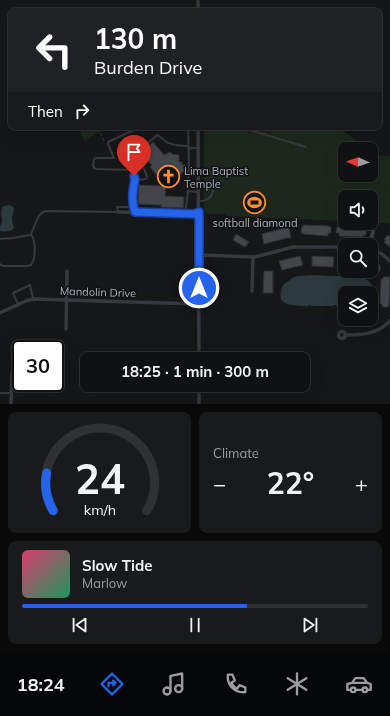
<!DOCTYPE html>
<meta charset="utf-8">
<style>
:root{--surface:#101113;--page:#191a1c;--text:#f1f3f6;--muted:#9c9da0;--line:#303133;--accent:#2563eb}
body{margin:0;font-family:Mulish,sans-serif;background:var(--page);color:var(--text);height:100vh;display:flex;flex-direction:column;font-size:15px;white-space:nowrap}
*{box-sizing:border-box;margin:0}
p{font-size:13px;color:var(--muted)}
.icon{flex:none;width:22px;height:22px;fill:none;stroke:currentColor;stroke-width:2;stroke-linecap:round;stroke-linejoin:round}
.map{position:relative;height:404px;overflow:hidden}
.drawer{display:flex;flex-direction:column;gap:8px;padding:8px;background:#09090a;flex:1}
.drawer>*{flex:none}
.hud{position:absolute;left:8px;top:8px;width:374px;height:122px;border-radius:8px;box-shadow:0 4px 16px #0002,0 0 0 1px var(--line);background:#202124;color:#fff;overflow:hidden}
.needle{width:26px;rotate:272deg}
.controls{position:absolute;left:338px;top:142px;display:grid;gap:8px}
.controls a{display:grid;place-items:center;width:40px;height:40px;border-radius:8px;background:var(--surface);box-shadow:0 4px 16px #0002,0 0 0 1px var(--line);font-size:20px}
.speed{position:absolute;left:12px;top:340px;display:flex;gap:8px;font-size:20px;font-weight:700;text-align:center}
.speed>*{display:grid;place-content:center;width:52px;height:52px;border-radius:50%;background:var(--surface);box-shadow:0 4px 16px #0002,0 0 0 1px var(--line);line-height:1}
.speed .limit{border:2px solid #111;border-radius:6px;background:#fff;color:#111}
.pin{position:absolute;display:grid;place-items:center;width:34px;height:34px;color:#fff;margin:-41px -17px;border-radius:50% 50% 50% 0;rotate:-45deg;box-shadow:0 0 4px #0007}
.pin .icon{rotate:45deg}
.me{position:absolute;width:44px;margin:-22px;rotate:0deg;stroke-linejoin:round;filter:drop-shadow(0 0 3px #0008)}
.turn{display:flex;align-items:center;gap:14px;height:84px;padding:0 20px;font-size:18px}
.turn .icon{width:52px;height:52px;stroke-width:2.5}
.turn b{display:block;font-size:28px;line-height:34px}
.then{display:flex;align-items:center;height:38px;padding:0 20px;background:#0003;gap:8px;font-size:15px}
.big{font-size:30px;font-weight:700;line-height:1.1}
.drawer .tile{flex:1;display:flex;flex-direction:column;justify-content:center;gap:6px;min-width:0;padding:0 14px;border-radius:8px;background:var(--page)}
.drawer .dial{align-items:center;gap:0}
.dial svg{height:104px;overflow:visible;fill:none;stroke:var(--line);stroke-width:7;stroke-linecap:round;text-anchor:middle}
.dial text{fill:var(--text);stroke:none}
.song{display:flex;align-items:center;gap:12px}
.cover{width:48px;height:48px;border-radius:6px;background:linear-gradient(135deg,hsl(340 70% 55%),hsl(150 70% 35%))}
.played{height:4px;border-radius:2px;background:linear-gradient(90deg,var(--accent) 65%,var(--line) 65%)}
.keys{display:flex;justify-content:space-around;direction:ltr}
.heat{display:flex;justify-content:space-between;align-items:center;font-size:22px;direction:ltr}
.drawer .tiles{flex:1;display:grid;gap:8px;grid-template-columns:1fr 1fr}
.tile:last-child{grid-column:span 2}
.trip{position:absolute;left:80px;top:352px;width:230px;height:40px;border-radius:8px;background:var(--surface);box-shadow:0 4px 16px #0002,0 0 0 1px var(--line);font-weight:700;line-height:40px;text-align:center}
.tab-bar{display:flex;height:64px;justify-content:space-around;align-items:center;background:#060708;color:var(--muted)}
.tab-bar .icon{width:28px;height:28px}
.tab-bar .active{color:var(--accent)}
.tab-bar b{font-size:18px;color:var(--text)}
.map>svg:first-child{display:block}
.green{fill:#1e271e}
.water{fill:#2c393d}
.building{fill:#424549;stroke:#303135}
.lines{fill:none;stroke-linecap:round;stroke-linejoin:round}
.path{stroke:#3d4145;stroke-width:1;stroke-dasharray:2 3;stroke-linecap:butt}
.service{stroke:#37393e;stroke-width:2}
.minor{stroke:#37393e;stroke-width:3.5}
.route-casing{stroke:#184099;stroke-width:10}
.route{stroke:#2563eb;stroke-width:7}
.labels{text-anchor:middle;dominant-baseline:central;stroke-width:3;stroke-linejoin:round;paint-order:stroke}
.poi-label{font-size:11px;fill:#a8b0b9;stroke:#111214;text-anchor:start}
.street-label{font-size:11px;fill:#a8b0b9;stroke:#111214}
</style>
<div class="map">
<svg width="390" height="404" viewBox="0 0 390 404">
<rect width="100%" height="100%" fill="#161719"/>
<g class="green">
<path d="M 89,127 L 102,127 L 102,128 L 101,132 L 98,132 L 85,141 L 80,133 Z"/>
<path d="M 204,127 L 338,127 L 368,149 L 345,149 L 345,175 L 371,175 L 371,152 L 378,155 L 390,156 L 390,223 L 371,223 L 371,197 L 345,197 L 345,221 L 227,216 L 225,214 L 205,214 L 204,212 Z"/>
</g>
<g class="water">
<path d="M 8,205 C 18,207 13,211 12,218 C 12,221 13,225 14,228 C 11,232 5,232 0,231 L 0,226 C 4,221 1,218 1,213 C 1,211 2,208 2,207 Z"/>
<path d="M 316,275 C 324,276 331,276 339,276 C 354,276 382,276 371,300 L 371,293 L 345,293 L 345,307 L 335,305 L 333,306 L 312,306 L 309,305 L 308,306 C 292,306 272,306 284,284 L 290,280 L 292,278 L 297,276 Z"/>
</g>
<g class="building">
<path d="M 153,142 L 164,155 L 170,152 L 172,154 L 179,155 L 179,162 L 182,162 L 182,165 L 186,165 L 186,172 L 182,172 L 182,174 L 178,174 L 178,183 L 169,182 L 169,186 L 166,186 L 165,196 L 184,197 L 183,208 L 161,207 L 161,205 L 138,204 L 139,185 L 162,186 L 162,181 L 150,167 L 152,165 L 140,153 Z"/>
<path d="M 284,224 L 288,224 L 291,238 L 287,238 L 264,244 L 262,234 L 285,228 Z"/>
<path d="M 303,225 L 329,226 L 329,227 L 331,227 L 331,233 L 328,233 L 328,236 L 303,234 L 303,233 L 301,233 L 302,227 L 303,227 Z"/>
<path d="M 339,226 L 364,227 L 364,228 L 366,228 L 366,235 L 363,235 L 363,237 L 339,236 L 339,233 L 336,233 L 337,227 L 339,227 Z"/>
<path d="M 372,229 L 375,230 L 373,240 L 369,239 Z"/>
<path d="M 236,234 L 249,242 L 245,247 L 233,240 Z"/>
<path d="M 388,235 L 390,237 L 390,247 L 384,242 L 386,240 L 384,239 Z"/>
<path d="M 300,256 L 303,265 L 282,270 L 279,261 Z"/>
<path d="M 312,256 L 334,257 L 333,267 L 312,266 Z"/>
<path d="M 371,262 L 380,265 L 379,266 L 381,267 L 379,272 L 378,272 L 377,274 L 371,272 Z"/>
<path d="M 264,271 L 273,271 L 273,293 L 263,293 Z"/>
<path d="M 383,277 L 390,277 L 390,280 L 389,306 L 387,306 L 387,307 L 382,307 L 382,304 L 380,304 L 381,279 L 383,279 Z"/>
<path d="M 375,309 L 376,311 L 378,311 L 379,316 L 377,317 L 377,319 L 371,320 L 371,310 Z"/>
<path d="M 350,319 L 369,319 L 369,320 L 353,324 L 353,323 L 351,323 Z"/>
</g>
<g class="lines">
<path class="path" d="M 101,134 L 104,141"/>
<g class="service">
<path d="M 150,11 L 150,9 L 185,9"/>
<path d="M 140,127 L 108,142 L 108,144 L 114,158 L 97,158 L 94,159 L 93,165 L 94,168 L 97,169 L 132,170 L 133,171 L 135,179 C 139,180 143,181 147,178 C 146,169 140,163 134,155 L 156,136 L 158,135 C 169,146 174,145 188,146"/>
<path d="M 188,127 L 189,167 L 188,191 L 197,192"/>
<path d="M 240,127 L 306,147"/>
<path d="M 189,148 L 197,148"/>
<path d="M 199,169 C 201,169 205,169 208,170 C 216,175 215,195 208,199 C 205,201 202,201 199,201"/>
<path d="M 133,207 L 133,190 L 135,179"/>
<path d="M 185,214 L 188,191"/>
<path d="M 0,239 L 13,238 L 30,235 C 37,226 35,214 46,211 L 118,212 L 117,207 L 133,207 L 135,212"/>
<path d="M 0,264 L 3,266 L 27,266 L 31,265 C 36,258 36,242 31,234"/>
<path d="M 18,304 L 13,293 L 30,285 L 33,298"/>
<path d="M 0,393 L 11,393"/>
</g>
<g class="minor">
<path d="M 198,11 L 198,0"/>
<path d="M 198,127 L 199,359"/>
<path d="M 118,212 L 195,214 L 199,212"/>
<path d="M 371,249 L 382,254 L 390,261"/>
<path d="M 199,255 L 255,257 L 293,247 L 345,247"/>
<path d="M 252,291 L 253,257"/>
<path d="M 0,313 L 26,301 L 33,299 L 199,304"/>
<path d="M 66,329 L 67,271"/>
<circle cx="342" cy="335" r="3.5"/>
<path d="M 345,335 C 363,335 377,334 390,321"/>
<path d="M 199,385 L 199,404"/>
<path d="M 11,404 L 12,374"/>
</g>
</g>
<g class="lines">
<defs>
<path id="route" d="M 134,176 L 135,179 C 133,190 131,201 135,212 L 195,214 L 199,212 L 199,288"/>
</defs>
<use href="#route" class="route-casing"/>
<use href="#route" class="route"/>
</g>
<defs>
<symbol id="church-ring" viewBox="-11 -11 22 22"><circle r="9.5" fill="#111214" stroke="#fc8e2b" stroke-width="1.5"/><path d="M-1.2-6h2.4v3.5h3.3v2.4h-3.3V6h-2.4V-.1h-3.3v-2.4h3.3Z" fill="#fc8e2b"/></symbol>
<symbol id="stadium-ring" viewBox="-11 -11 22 22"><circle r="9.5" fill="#111214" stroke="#fc8e2b" stroke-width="1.5"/><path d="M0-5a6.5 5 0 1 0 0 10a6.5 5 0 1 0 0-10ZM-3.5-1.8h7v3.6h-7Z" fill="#fc8e2b"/></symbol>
</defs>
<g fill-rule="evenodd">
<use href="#church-ring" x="156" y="164" width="25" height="25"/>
<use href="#stadium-ring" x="242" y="190" width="25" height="25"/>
</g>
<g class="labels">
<g class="poi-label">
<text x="184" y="171">Lima Baptist<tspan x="184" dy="13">Temple</tspan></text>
<text x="255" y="223" text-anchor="middle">softball diamond</text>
</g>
<g class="street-label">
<text transform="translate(98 292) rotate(2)">Mandolin Drive</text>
</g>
</g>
</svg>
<div class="controls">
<a><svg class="needle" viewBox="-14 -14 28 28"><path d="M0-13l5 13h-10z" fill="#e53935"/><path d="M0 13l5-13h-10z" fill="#9c9da0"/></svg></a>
<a><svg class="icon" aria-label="sound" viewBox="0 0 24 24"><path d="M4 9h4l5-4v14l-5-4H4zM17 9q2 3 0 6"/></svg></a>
<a><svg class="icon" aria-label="search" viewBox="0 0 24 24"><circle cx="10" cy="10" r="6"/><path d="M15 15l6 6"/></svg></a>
<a><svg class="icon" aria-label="layers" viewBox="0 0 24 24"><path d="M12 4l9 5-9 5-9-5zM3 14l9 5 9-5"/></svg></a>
</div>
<div class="speed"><div class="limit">30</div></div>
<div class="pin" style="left:134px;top:176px;background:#d93025"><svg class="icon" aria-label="arrive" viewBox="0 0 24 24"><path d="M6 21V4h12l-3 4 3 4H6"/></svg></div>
<svg class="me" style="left:199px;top:288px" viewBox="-20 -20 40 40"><circle r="17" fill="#2563eb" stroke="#fff" stroke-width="3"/><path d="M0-11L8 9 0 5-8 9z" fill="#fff"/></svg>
<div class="trip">18:25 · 1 min · 300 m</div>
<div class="hud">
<div class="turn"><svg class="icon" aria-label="left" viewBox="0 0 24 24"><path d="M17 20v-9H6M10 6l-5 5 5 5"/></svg><div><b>130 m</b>Burden Drive</div></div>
<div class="then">Then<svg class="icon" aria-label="right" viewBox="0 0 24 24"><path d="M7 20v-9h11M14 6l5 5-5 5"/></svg></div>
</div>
</div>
<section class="drawer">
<div class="tiles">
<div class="tile dial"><svg viewBox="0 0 100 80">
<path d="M14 69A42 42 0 1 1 86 69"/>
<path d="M14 69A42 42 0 0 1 9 40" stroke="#2563eb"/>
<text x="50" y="56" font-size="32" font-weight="700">24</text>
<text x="50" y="72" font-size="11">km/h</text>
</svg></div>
<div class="tile"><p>Climate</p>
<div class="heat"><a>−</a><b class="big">22°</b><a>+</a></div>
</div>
<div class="tile">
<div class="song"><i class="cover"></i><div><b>Slow Tide</b><p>Marlow</p></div></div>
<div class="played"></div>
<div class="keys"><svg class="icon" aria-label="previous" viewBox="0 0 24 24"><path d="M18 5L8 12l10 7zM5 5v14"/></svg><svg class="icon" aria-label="pause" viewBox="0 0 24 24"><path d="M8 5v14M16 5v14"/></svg><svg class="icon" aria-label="next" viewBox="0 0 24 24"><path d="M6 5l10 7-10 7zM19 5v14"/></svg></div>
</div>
</div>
</section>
<nav class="tab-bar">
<b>18:24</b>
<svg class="icon active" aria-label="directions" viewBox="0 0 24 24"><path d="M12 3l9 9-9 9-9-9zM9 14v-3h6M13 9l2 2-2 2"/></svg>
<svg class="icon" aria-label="music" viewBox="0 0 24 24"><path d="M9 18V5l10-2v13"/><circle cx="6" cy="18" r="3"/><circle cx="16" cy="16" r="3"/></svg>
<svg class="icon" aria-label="phone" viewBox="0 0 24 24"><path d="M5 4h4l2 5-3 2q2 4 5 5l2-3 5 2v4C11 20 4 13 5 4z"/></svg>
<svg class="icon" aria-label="climate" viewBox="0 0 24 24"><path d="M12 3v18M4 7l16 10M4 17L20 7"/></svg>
<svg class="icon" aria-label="car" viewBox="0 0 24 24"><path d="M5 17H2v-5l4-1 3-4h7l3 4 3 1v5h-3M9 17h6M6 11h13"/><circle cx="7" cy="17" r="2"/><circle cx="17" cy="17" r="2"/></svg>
</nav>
